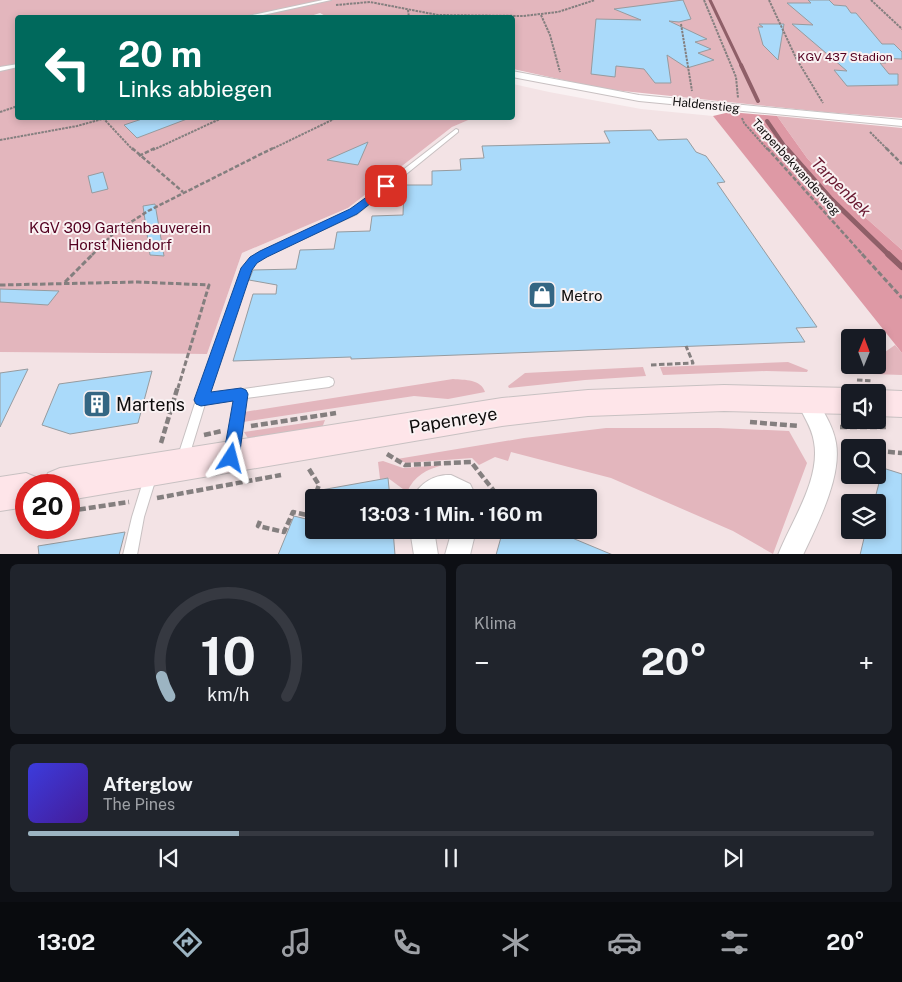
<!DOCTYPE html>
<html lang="de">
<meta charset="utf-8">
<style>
:root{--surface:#171b24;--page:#20242c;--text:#f1f3f6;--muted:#9ea1a6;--line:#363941;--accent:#9cb4c2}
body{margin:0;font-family:"Public Sans",sans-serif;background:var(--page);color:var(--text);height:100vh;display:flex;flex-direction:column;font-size:19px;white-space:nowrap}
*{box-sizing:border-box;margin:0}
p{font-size:16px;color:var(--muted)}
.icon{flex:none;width:28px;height:28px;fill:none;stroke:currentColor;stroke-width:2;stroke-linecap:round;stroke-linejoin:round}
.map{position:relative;height:554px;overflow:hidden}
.side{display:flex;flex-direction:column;gap:10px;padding:10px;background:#0d0f14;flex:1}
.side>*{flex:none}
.guide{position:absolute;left:15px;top:15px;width:500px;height:105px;border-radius:5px;box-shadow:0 2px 8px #0003;background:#00695c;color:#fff;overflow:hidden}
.needle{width:32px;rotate:1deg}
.tools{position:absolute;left:841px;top:329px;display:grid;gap:10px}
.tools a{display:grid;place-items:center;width:45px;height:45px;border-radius:5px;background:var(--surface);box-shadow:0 2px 8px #0003;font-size:25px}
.speed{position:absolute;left:15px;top:474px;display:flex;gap:10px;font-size:25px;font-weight:700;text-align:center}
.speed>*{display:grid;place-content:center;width:65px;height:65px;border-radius:50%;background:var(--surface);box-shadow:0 2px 8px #0003;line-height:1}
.speed .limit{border:8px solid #d22;background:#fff;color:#111}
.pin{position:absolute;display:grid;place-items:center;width:42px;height:42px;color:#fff;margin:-21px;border-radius:10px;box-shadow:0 2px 8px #0006}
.me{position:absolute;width:55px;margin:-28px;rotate:9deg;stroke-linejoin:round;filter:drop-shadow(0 0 4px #0008)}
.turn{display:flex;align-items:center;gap:18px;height:105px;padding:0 20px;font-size:22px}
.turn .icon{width:65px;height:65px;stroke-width:2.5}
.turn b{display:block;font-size:35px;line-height:42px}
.big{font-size:38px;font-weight:700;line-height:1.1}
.side .card{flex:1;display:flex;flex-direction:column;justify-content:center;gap:8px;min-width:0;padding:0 18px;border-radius:8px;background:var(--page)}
.side .dial{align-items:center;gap:0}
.dial svg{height:130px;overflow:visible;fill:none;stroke:var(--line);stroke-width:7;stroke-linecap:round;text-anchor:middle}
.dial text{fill:var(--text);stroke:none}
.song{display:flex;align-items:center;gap:15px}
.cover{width:60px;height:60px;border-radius:8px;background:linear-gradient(135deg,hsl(240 70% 55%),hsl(260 70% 35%))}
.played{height:5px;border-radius:2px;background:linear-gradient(90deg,var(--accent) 25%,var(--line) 25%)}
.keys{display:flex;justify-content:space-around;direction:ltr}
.heat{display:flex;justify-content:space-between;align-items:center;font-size:28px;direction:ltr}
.side .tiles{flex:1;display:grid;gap:10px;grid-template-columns:1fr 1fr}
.card:last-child{grid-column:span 2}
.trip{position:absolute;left:305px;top:489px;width:292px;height:50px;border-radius:5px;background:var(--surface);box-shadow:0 2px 8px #0003;font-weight:700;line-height:50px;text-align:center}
.tab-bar{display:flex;height:80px;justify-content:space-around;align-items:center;background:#090b0e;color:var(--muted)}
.tab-bar .icon{width:35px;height:35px}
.tab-bar .active{color:var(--accent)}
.tab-bar b{font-size:22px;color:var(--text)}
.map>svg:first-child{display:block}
.built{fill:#f3e3e5;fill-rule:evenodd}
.green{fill:#e3b6bd}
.forest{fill:#de99a5}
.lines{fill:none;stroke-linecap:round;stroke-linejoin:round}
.stream-far3{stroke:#8f5f68;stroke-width:3}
.stream-far2{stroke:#8f5f68;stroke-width:4}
.stream-far1{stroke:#8f5f68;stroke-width:5}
.stream{stroke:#8f5f68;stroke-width:6}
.building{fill:#aadafa;stroke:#969b9f}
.service-casing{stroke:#c8c1c2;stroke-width:2}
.minor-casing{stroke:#c8c1c2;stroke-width:2}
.secondary-casing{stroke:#c8c1c2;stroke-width:2}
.path-far3{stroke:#847f7f;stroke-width:2;stroke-dasharray:2.5 1;stroke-linecap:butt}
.path-far2{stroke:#847f7f;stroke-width:2.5;stroke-dasharray:4.5 2;stroke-linecap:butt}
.path-far1{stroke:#847f7f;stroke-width:3;stroke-dasharray:5.5 2.5;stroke-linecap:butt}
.path{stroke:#847f7f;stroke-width:4.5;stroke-dasharray:7 3;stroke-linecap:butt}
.service{fill:#fff;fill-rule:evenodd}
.minor{fill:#fff;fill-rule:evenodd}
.secondary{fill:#fee5e9;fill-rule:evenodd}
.route{fill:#1a73e8;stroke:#114b97}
.labels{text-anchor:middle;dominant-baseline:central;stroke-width:4;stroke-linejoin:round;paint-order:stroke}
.far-park-label{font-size:12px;fill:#540120;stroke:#f9f1f2}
.far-street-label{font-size:12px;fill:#0e0c0c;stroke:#f9f1f2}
.park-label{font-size:15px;fill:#540120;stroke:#f9f1f2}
.poi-label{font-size:15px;fill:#0e0c0c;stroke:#f9f1f2;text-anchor:start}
.water-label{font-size:16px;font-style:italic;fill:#68172f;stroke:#f9f1f2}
.near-poi-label{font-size:18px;fill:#0e0c0c;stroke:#f9f1f2;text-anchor:start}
.near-street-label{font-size:18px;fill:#0e0c0c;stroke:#f9f1f2}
</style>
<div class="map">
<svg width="902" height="555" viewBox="0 0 902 555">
<rect width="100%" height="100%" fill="#f9f1f2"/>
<path class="built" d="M 513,84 L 549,92 L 641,109 L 713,116 L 902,353 L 902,554 L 0,555 L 0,352 L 207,354 L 242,253 L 348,208 L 452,127 L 473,118 L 512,118 ZM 850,338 L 878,338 L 878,365 L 850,365 ZM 850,392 L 878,392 L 878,420 L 850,420 ZM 850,448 L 878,448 L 878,475 L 850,475 ZM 26,485 L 69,485 L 69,528 L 26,528 ZM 314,498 L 589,498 L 589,530 L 314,530 ZM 850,502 L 878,502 L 878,530 L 850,530 Z"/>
<g class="green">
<path d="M 0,0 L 902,0 L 902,118 L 824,112 L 604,89 L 513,69 L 512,18 L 329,18 L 320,13 L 304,18 L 18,18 L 18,118 L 473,118 L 452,127 L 348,208 L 242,253 L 207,354 L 0,352 Z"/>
<path d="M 777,116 L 902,128 L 902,250 L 849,203 L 807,158 Z"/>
<path d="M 895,345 L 902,353 L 902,375 L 843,373 L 841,370 L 850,365 L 878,365 L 878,357 Z"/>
<path d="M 788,362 L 808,370 L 807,372 L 766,371 L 663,375 L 660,367 Z"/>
<path d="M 643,367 L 646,376 L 585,380 L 509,388 L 508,386 L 525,373 Z"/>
<path d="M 453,379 C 465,380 481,379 485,392 L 448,399 L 414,396 L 243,422 L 244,412 Z"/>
<path d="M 325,420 L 322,428 L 249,440 L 244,432 Z"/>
<path d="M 606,428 L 718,428 L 789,431 L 807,463 L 773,554 L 733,531 L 611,478 L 511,452 L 508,461 L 495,457 L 479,465 L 472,458 L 406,463 L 397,459 L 524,438 Z"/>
<path d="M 383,461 L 403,468 L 443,465 C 427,469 414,476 407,492 L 388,478 L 380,479 L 378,462 Z"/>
</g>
<path class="forest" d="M 730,112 L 777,116 L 807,158 L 849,203 L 902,250 L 902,353 L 713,116 Z"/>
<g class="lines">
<path class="stream-far3" d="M 710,0 L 742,67"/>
<g class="stream-far2">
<path d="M 741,65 L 758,101"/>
<path d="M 767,121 L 787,150"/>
</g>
<path class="stream-far1" d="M 786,148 L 830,198 L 889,255"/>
<path class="stream" d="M 888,254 L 902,267"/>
</g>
<g class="building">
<path d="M 683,0 L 691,19 L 679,22 L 669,21 L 707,39 L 695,42 L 711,49 L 698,53 L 714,60 L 687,68 L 667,55 L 671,83 L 655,83 L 644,69 L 616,66 L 615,77 L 591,74 L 596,19 L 641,20 L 614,9 Z"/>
<path d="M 808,0 L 829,0 L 834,5 L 846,6 L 851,13 L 856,13 L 882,44 L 894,44 L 902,52 L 902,59 L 881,58 L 886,63 L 880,63 L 889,74 L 898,74 L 898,85 L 847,86 L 834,70 L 847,71 L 792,24 L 813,25 L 787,3 L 811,3 Z"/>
<path d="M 759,24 L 784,24 L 778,60 L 763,45 L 758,27 L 763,27 Z"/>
<path d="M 145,118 L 187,118 L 187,119 L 137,138 L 124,125 Z"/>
<path d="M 651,130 L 658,140 L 687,139 L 696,152 L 706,156 L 725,182 L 717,183 L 817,327 L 796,328 L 805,342 L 351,359 L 351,357 L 233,361 L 253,294 L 276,294 L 277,285 L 249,280 L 253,270 L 296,269 L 300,250 L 334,249 L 337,232 L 370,231 L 372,216 L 403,215 L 404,185 L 432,185 L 432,171 L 461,170 L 460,159 L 484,158 L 482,146 L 610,143 L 604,131 Z"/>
<path d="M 368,142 L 358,165 L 327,160 Z"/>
<path d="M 103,172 L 108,189 L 92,193 L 88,176 Z"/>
<path d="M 155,204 L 164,256 L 150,255 L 143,206 Z"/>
<path d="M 0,289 L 59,291 L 48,305 L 0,302 Z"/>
<path d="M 28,369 L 0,427 L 0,373 Z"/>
<path d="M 152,371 L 138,423 L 70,434 L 42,425 L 59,384 Z"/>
<path d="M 883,468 L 902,474 L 902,555 L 860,555 L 866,530 L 878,530 L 878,502 L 874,502 Z"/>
<path d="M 388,478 L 390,498 L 321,498 L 321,490 Z"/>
<path d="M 294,516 L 314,521 L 314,530 L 393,530 L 395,555 L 278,555 Z"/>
<path d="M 503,530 L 553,530 L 613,555 L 496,555 Z"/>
<path d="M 125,532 L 119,555 L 39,555 L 38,546 Z"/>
</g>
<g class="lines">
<defs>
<g id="service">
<path d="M 323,0 L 331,0 L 250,18 L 239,18 Z"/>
<path d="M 18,64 L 18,67 L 0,71 L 0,67 Z"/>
<path d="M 456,129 L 458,130 L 458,132 L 357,214 L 266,256 L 256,262 L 251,269 L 208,394 L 329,377 L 333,379 L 334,382 L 333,385 L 329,387 L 246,398 L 238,450 L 236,454 L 232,456 L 228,454 L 226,450 L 235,400 L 205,404 L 187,463 L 183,465 L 179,463 L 177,459 L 196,400 L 243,268 L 250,258 L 260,252 L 351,210 Z"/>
<path d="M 151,469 L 155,471 L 157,475 L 144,517 L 137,555 L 123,555 L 132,517 L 145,475 L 147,471 Z"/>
</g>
<g id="minor">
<path d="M 309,16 L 323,18 L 305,18 Z"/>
<path d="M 512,71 L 639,95 L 902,120 L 902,126 L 639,101 L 512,77 Z"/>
<path d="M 806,391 L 813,394 C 822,409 833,425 836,443 C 842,477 817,525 803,555 L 778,555 C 791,522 821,479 814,442 C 812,427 802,414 796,400 L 799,394 Z"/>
<path d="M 451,475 L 470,484 L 477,498 L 413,498 C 419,483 435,474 451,475 Z"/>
<path d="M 410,530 L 434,530 L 438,555 L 414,555 Z"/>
<path d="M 452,530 L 476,530 L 470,555 L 445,555 Z"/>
</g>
<g id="secondary">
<path d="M 724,385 L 850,388 L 861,392 L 850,392 L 850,414 L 724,411 L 588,416 L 502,426 L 69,500 L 69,485 L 43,485 L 48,473 L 60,468 L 502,398 L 588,390 Z"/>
<path d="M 878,390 L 902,391 L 902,417 L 878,416 L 878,392 L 870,392 Z"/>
<path d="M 26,473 L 38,478 L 41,485 L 26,485 L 26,507 L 0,511 L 0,477 Z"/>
</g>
</defs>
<use href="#service" class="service-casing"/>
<use href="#minor" class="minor-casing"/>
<use href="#secondary" class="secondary-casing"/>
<g class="path-far3">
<path d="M 704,0 L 736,77 L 738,98"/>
<path d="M 769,0 L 796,58 L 823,103"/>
<path d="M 871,0 L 902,29"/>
<path d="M 336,5 L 370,2 L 438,15 L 523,16 L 558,12 L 595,0"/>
<path d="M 408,10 L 409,18"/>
<path d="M 541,15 L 550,35 L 560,72"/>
<path d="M 681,24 L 692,91"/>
<path d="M 0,112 L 18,106"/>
<path d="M 103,118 L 133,150"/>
<path d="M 742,118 L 744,123 L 768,150"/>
<path d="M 870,132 L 888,150"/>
<path d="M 0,140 L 77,126 L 106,118"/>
<path d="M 153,150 L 222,118"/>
<path d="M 270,150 L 336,118"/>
</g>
<g class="path-far2">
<path d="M 132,148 L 183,192"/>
<path d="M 767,148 L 863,255"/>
<path d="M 886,148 L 902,164"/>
<path d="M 139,156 L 155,148"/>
<path d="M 92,255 L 114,233 L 148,211 L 273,148"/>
</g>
<g class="path-far1">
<path d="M 862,254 L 902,298"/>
<path d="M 65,282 L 93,254"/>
<path d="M 0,285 L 138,282 L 209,285 L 178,388"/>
<path d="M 651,365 L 693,363 L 686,346"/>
<path d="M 857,380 L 873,381"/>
</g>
<g class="path">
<path d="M 750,422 L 799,426"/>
<path d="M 251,426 L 336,413"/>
<path d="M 840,427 L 886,427"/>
<path d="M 204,435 L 222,431"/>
<path d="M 161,443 L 178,386"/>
<path d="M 878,451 L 902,453"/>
<path d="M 387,454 L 405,465 L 471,462 L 494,491 L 492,498"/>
<path d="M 309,469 L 319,485 L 314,498"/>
<path d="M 157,498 L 281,475"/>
<path d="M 69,511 L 129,502"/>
<path d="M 260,521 L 258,526 L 284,532 L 293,512 L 307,515 L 314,499"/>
</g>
<use href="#service" class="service"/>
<use href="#minor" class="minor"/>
<use href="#secondary" class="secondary"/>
</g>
<path class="route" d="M 386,183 L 390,184 L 390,188 L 357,214 L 267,257 L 257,263 L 252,270 L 211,392 L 241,388 L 246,390 L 248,394 L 239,458 L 236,463 L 231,465 L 226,463 L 223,458 L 233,401 L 201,406 L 196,404 L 194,400 L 241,268 L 250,257 L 260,251 L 350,209 Z"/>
<defs>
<symbol id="shop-square" viewBox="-11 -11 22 22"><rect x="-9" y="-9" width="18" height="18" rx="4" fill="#346683" stroke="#f9f1f2"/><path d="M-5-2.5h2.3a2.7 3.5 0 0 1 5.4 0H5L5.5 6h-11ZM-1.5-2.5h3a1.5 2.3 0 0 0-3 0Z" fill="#fff"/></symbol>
<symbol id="building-square" viewBox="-11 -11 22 22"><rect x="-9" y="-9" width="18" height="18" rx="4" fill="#346683" stroke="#f9f1f2"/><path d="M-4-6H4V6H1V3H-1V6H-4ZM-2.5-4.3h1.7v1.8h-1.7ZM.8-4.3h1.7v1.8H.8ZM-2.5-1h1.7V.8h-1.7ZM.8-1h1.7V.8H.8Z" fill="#fff"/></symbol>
</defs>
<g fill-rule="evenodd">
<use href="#shop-square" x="526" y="279" width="32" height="32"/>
<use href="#building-square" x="81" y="388" width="32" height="32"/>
</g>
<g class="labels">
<g class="far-park-label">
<text x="845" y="57">KGV 437 Stadion</text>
</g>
<g class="far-street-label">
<text transform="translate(706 105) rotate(6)">Haldenstieg</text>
<text transform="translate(796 167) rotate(48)">Tarpenbekwanderweg</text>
</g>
<g class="park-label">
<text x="120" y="227">KGV 309 Gartenbauverein<tspan x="120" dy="17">Horst Niendorf</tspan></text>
</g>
<g class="poi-label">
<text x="561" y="295">Metro</text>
</g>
<g class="water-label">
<text transform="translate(841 187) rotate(45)">Tarpenbek</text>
</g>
<g class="near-poi-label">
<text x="116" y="404">Martens</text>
</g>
<g class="near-street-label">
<text transform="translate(453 420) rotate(-9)">Papenreye</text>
</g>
</g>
</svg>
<div class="tools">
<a><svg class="needle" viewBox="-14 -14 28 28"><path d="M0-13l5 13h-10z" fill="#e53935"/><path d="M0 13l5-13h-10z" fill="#9ea1a6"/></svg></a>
<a><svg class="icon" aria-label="sound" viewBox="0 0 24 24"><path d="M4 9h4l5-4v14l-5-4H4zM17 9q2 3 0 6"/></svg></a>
<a><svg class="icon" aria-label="search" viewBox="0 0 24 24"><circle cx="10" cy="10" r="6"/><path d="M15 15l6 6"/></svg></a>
<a><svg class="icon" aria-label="layers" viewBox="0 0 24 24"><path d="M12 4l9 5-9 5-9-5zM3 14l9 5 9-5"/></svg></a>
</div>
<div class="speed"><div class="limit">20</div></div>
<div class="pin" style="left:386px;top:186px;background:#d93025"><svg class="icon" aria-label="arrive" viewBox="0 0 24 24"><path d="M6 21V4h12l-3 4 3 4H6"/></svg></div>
<svg class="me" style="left:231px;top:458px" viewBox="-20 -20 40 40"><path d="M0-17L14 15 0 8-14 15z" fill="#1a73e8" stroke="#fff" stroke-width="4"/></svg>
<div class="trip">13:03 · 1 Min. · 160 m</div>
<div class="guide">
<div class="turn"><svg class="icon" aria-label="left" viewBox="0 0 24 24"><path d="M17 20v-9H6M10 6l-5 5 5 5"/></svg><div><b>20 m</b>Links abbiegen</div></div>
</div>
</div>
<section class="side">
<div class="tiles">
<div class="card dial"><svg viewBox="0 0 100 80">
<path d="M14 69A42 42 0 1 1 86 69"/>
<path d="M14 69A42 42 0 0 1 9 57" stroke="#9cb4c2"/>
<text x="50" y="56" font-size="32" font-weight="700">10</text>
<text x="50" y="72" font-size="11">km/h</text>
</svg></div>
<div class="card"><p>Klima</p>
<div class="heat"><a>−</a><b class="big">20°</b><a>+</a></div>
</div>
<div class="card">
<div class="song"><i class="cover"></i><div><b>Afterglow</b><p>The Pines</p></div></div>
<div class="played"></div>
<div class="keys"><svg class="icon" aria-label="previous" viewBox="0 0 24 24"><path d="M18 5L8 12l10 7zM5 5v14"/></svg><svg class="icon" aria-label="pause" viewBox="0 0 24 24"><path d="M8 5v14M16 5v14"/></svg><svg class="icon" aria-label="next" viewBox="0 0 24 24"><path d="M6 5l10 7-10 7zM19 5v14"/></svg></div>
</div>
</div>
</section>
<nav class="tab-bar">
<b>13:02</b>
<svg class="icon active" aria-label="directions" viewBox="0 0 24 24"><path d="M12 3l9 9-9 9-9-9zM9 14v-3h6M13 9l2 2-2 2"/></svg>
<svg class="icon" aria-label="music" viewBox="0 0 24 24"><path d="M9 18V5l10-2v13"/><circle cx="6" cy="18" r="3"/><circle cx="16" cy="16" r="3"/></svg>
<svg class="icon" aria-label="phone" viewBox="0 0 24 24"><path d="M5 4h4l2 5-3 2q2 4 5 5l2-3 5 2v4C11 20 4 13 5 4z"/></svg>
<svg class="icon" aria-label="climate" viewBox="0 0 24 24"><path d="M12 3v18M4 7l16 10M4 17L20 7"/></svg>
<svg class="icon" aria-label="car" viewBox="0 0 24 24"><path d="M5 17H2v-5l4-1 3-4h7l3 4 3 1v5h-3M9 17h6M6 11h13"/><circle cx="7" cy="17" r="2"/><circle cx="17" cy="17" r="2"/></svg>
<svg class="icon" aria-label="filters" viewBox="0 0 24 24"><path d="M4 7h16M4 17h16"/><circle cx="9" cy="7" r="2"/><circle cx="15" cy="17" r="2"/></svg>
<b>20°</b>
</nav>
